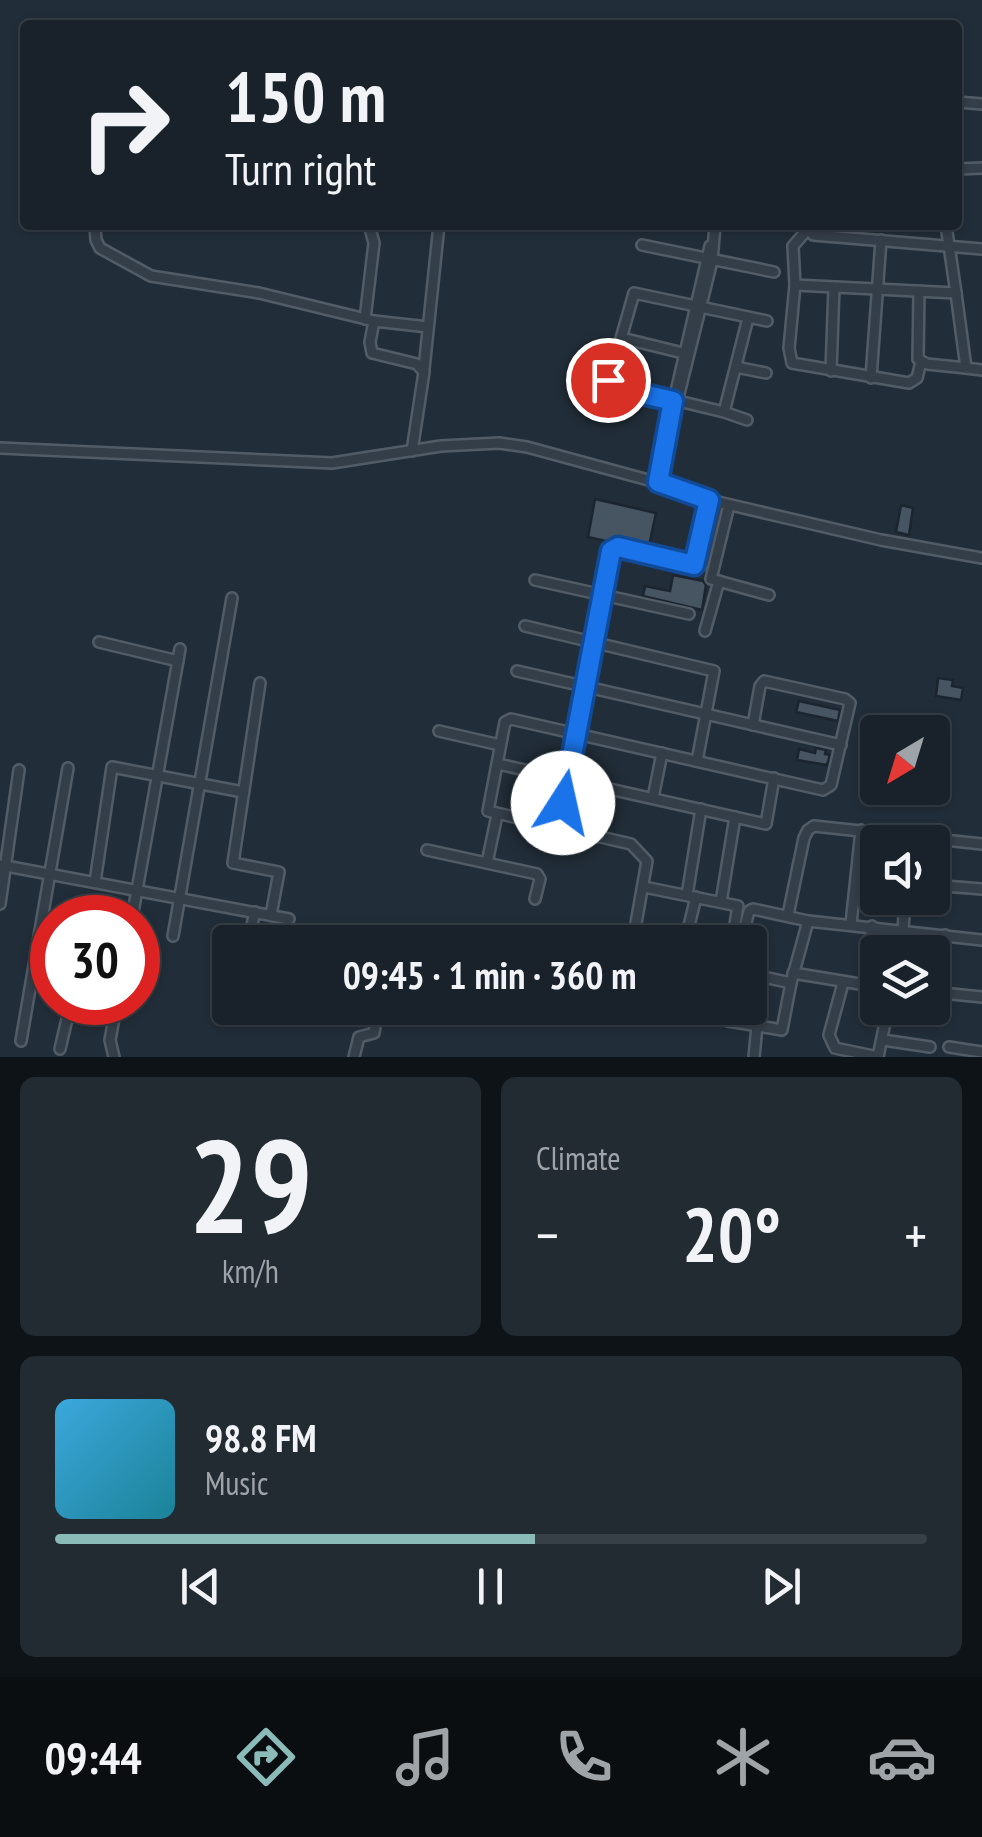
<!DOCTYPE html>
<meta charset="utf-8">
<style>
:root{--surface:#19222a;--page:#222a32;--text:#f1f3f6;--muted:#9fa4a8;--line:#373f47;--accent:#8bbbb9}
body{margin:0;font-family:"PT Sans Narrow",sans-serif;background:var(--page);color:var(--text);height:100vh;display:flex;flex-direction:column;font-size:38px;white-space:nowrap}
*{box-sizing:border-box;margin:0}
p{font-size:32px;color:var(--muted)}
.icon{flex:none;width:55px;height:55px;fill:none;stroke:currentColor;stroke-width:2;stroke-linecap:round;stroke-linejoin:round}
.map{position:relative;height:1057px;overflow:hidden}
.drawer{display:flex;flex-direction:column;gap:20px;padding:20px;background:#0e1317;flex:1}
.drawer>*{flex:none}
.guide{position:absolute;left:20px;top:20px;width:942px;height:210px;border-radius:10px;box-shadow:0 2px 8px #0004,0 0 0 2px var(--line);background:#19222a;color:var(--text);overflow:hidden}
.needle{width:65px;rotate:218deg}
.buttons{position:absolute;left:860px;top:715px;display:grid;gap:20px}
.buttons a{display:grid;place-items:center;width:90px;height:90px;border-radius:10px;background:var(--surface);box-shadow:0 2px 8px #0004,0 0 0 2px var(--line);font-size:50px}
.speed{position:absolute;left:30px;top:895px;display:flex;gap:20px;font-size:50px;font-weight:700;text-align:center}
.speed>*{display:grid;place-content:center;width:130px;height:130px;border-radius:50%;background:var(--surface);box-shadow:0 2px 8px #0004,0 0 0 2px var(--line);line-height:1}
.speed .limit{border:15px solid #d22;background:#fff;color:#111}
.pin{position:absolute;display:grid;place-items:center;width:85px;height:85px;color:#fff;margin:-42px;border:5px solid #fff;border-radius:50%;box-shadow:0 2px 10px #0007}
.me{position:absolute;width:110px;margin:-55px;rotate:10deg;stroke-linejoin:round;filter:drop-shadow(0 0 8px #0008)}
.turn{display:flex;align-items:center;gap:35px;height:210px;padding:0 40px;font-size:45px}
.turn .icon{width:130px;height:130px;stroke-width:2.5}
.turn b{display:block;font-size:70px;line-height:85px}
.big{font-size:75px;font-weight:600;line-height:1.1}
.drawer .tile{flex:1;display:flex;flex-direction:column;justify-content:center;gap:15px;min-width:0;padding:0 35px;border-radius:15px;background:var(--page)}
.drawer .dial{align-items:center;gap:0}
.dial b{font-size:130px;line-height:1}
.song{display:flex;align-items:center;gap:30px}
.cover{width:120px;height:120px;border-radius:15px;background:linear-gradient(135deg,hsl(200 70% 55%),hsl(190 70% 35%))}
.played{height:10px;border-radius:5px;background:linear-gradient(90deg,var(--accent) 55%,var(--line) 55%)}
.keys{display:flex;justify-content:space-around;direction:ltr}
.heat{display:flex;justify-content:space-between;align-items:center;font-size:55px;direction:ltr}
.drawer .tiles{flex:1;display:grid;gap:20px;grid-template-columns:1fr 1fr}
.tile:last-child{grid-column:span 2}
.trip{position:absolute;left:212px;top:925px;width:555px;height:100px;border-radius:10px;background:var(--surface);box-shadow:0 2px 8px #0004,0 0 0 2px var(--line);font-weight:600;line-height:100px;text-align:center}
.tabs{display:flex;height:160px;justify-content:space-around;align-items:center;background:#0a0e11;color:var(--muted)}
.tabs .icon{width:70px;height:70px}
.tabs .current{color:var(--accent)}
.tabs b{font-size:45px;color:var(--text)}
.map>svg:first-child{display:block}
.building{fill:#475462;stroke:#1c252f;stroke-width:2.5}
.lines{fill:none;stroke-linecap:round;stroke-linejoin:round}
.street-casing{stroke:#525c66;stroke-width:14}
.street{stroke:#343e48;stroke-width:9}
.route-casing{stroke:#114b97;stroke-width:25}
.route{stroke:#1a73e8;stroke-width:18}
</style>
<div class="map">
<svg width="982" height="1057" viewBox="0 0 982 1057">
<rect width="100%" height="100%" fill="#212d38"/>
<g class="building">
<path d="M 595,499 L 656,513 L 649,546 L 620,539 L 610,542 L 588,537 Z"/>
<path d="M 901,505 L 913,508 L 909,535 L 896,532 Z"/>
<path d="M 673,575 L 703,581 L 706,585 L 702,610 L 643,596 L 645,586 L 670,591 Z"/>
<path d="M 938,678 L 953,680 L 952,686 L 963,688 L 961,700 L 936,696 Z"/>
<path d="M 799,701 L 840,710 L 838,721 L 796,712 Z"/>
<path d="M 816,748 L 826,750 L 825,754 L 830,755 L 827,765 L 797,760 L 799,749 L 815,753 Z"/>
</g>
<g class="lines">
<defs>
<g id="street">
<path d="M 958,102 L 982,104"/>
<path d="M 958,169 L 982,168"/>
<path d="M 95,225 L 96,240 L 100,248 L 151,276 L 259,293 L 374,321 L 370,342 L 372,353 L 417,364 L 424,372 L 412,451"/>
<path d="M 946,225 L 956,293"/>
<path d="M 806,226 L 813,235 L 982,249"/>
<path d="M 807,230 L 793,246 L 795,285 L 956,293 L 966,368 L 982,370"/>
<path d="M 642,245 L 774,272"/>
<path d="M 795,285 L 789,348 L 792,363 L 909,383 L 917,378 L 921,362"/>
<path d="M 919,291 L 918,359 L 927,364 L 966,368"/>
<path d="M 748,318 L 724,412 L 608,384 L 634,293 L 767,321"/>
<path d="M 365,319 L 374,243 L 369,225"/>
<path d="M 374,321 L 428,327"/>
<path d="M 622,338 L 687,354"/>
<path d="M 736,367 L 766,373"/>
<path d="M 424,369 L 439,225"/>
<path d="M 831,371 L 834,287"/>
<path d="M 871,378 L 881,240"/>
<path d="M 724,412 L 747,420"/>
<path d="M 667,430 L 710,246"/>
<path d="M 0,448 L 332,463 L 441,446 L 499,443 L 527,447 L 674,487 L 718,502 L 881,540 L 982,558"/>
<path d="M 657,482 L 712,261 L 715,225"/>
<path d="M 729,505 L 711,579 L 769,595"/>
<path d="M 693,565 L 709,500"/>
<path d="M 535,580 L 689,614"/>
<path d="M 525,626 L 714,671 L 697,761"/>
<path d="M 705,631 L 719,581"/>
<path d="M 99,642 L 178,661"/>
<path d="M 517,671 L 841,745"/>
<path d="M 260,683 L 233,863 L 279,872 L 271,915"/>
<path d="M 439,731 L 500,745"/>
<path d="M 498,764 L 766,824 L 774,778"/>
<path d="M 653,798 L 662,753"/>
<path d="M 559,827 L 611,551 L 618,547 L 699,567 L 703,564 L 718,502"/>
<path d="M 427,850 L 537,874 L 540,879 L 535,899"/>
<path d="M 487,863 L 497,815"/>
<path d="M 0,865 L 289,919"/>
<path d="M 95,882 L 112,767 L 243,792"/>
<path d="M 932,885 L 982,889"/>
<path d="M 644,887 L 738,906 L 732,942"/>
<path d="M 687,895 L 701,809"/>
<path d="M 721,902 L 735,817"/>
<path d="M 0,904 L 19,770"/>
<path d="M 788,915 L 804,838 L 808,830 L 814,826 L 982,844"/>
<path d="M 132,918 L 180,649"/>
<path d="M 851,924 L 861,830"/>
<path d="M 635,929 L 647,861 L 631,844 L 488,811 L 505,722 L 511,719 L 823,790 L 831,785 L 850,703 L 845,699 L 764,681 L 760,686 L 753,725"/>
<path d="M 903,931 L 905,898"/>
<path d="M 173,936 L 232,598"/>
<path d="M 248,942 L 255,912"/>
<path d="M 685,942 L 696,897"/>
<path d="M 741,942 L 749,911 L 753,909 L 808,921 L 982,940"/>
<path d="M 35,966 L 52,968"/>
<path d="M 793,973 L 878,987"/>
<path d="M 750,974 L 791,983"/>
<path d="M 843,983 L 829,1035 L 835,1048 L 878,1057 L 888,1008"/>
<path d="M 864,984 L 872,926"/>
<path d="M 932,992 L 982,997"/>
<path d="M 943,992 L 945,935"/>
<path d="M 682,1008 L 711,1015 L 716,1008"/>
<path d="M 724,1008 L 723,1017 L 728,1021 L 782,1030 L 791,983 L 808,921"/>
<path d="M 883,1040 L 930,1047"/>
<path d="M 21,1041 L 68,768"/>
<path d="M 949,1047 L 982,1052"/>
<path d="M 60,1049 L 71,1002"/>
<path d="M 114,1057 L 110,1040 L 117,1002"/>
<path d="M 354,1057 L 359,1037 L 374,1033 L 378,1008"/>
<path d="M 754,1057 L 757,1026"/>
</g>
</defs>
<use href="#street" class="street-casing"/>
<use href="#street" class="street"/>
</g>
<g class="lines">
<defs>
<path id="route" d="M 563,803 L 611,551 L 618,547 L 694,565 L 709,500 L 658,482 L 673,401 L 613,387 L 608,380"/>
</defs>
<use href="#route" class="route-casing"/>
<use href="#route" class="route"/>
</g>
</svg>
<div class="buttons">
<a><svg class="needle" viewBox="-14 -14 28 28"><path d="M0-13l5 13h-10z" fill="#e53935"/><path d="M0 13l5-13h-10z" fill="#9fa4a8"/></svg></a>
<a><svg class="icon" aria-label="sound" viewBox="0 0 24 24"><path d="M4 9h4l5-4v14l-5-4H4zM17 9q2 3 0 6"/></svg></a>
<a><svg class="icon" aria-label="layers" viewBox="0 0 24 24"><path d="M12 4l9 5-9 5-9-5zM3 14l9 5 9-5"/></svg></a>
</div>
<div class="speed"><div class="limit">30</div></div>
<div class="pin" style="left:608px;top:380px;background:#d93025"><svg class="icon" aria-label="arrive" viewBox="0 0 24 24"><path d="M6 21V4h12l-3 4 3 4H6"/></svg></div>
<svg class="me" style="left:563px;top:803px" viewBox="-20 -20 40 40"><circle r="19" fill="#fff"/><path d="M0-13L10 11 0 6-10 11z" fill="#1a73e8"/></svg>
<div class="trip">09:45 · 1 min · 360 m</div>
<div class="guide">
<div class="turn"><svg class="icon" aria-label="right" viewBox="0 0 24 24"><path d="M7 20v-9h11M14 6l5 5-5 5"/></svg><div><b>150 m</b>Turn right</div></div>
</div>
</div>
<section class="drawer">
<div class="tiles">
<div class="tile dial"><b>29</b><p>km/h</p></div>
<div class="tile"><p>Climate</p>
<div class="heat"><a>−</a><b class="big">20°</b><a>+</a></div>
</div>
<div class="tile">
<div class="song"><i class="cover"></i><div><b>98.8 FM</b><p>Music</p></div></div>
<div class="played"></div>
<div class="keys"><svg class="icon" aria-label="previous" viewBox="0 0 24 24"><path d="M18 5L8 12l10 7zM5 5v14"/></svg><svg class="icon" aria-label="pause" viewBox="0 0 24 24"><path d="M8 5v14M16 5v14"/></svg><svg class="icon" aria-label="next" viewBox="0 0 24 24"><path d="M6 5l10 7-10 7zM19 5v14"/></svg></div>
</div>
</div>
</section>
<nav class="tabs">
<b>09:44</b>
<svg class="icon current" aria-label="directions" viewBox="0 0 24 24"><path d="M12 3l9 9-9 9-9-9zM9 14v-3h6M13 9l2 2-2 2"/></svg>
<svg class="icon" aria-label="music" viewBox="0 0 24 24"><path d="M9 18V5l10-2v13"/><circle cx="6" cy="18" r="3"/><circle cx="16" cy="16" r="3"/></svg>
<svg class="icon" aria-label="phone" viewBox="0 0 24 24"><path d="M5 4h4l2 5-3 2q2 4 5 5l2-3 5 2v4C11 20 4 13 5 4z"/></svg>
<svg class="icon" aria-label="climate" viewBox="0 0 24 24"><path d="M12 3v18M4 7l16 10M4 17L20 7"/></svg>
<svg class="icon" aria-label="car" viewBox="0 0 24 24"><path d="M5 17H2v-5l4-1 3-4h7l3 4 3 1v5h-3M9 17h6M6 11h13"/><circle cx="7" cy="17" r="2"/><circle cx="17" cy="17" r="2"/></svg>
</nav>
